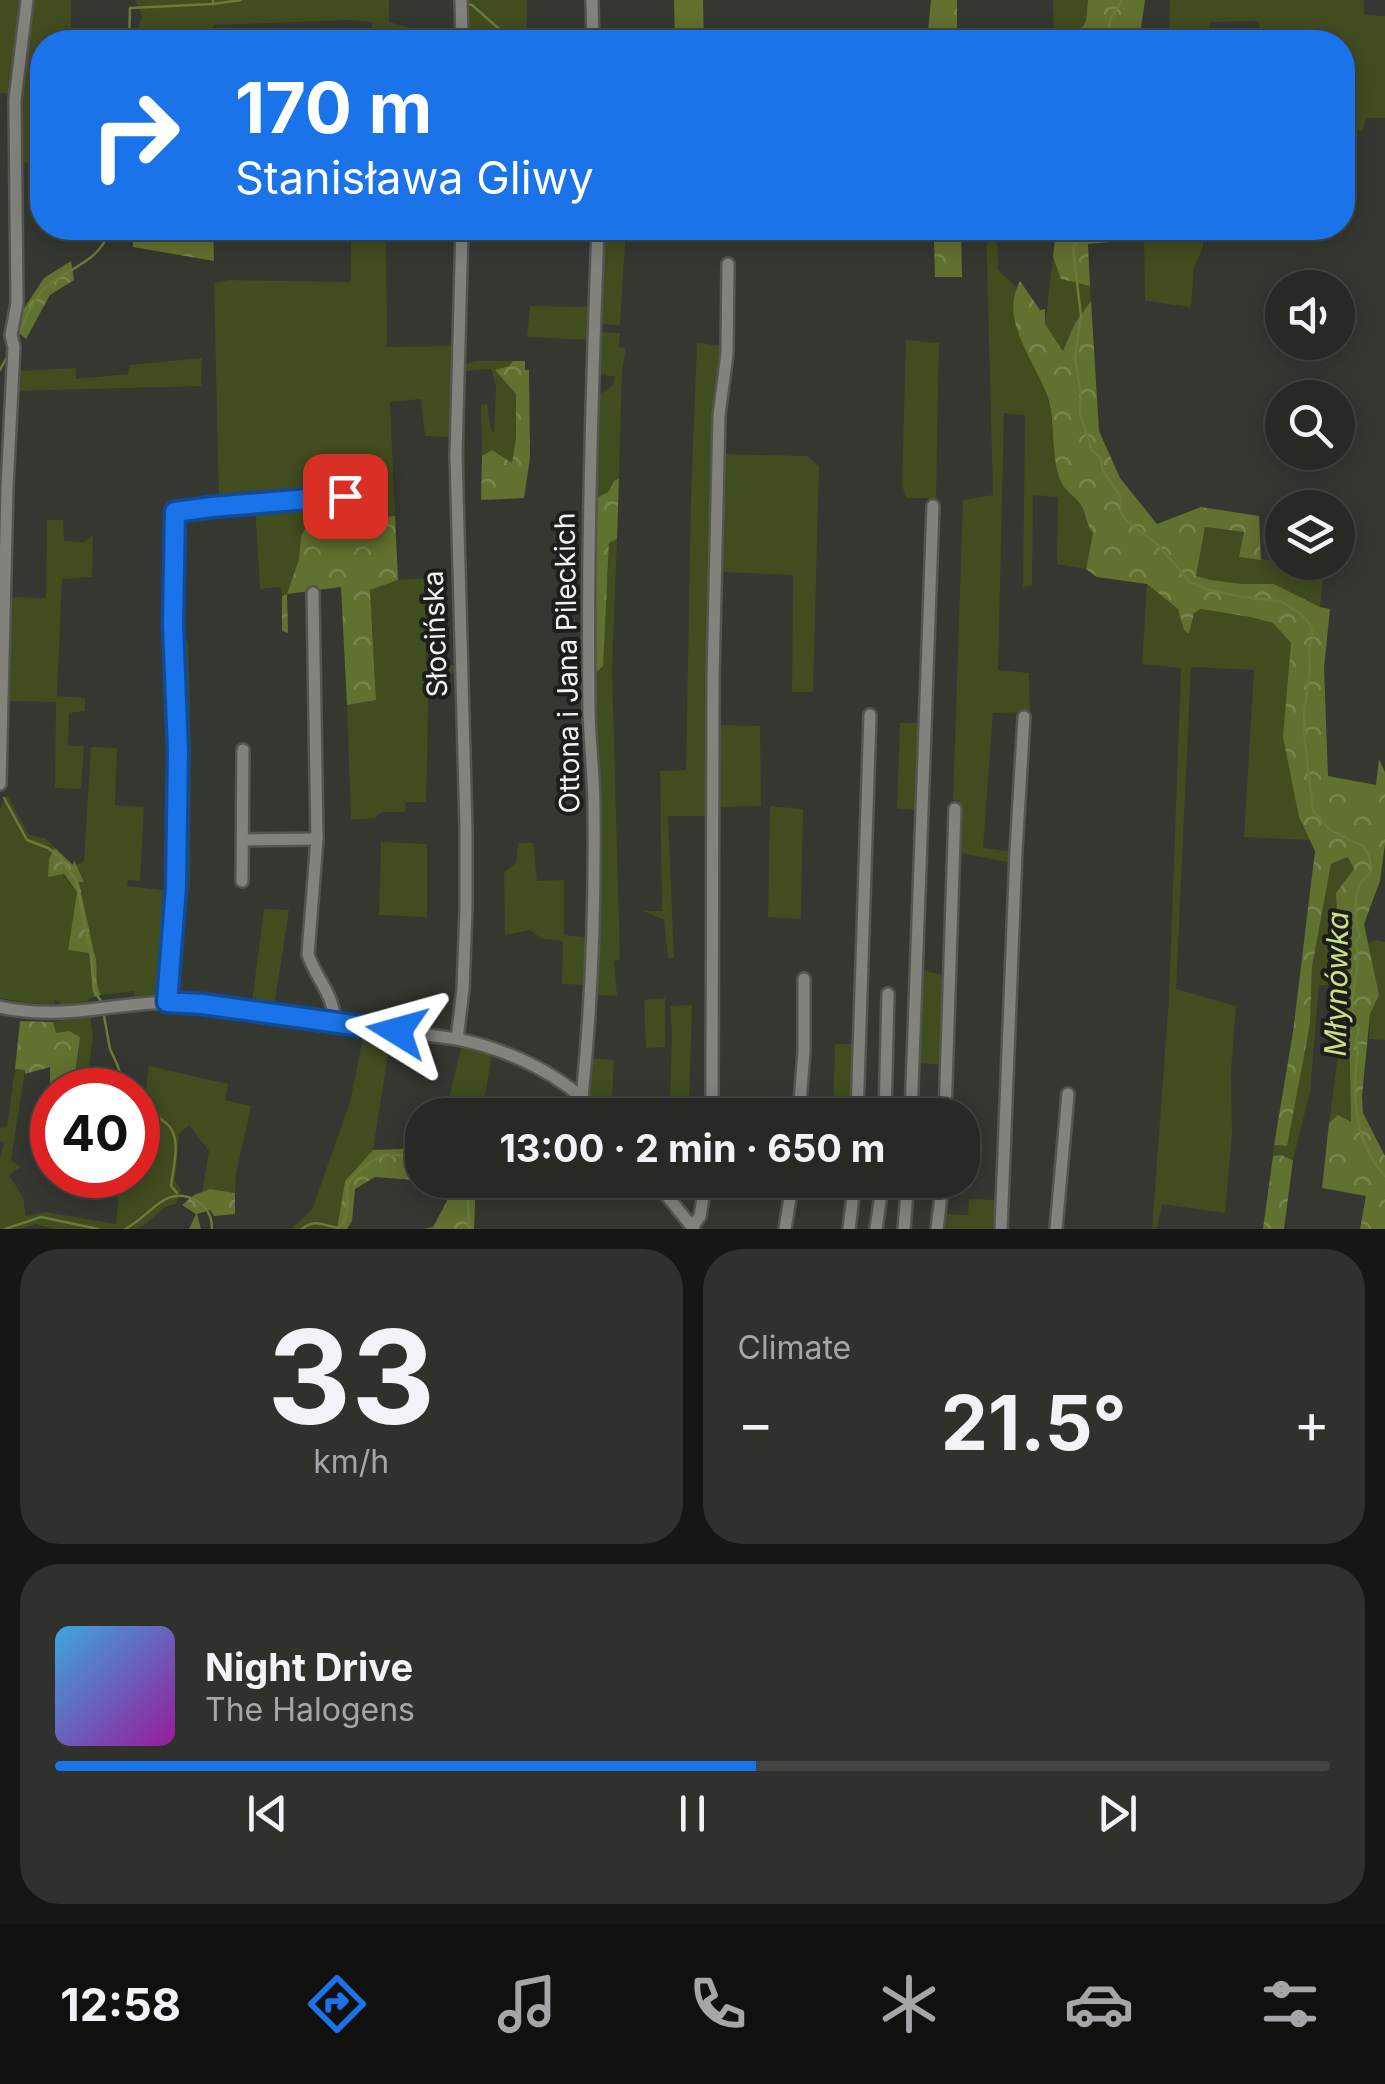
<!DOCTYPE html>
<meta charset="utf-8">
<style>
:root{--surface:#282925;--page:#30312d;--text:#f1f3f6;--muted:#a5a6a7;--line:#444542;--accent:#1a73e8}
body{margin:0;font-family:Inter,sans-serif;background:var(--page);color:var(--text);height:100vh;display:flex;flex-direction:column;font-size:38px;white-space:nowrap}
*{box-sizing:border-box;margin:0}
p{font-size:32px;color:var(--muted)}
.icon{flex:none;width:55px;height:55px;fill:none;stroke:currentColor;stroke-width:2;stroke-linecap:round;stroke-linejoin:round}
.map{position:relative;height:1229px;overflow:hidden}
.details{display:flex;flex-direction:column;gap:20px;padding:20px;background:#161714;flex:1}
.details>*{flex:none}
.banner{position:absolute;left:30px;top:30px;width:1325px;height:210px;border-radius:40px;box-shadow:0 5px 25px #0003,0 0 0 2px var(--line);background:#1a73e8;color:#fff;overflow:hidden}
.controls{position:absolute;left:1265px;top:270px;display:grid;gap:20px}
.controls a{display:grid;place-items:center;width:90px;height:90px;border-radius:50%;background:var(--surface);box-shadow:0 5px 25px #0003,0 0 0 2px var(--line);font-size:50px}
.speed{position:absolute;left:30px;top:1068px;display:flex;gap:20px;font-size:50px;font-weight:700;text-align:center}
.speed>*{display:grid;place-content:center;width:130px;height:130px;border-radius:50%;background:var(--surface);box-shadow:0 5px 25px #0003,0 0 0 2px var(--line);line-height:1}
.speed .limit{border:15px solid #d22;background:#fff;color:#111}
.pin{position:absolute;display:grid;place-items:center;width:85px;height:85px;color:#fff;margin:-42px;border-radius:20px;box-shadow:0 5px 15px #0006}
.me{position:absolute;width:110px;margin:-55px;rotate:278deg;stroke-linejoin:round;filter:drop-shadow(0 0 8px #0008)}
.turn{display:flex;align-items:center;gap:35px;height:210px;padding:0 40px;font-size:45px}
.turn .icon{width:130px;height:130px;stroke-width:2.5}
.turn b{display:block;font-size:70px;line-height:85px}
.big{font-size:75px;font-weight:700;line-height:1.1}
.details .widget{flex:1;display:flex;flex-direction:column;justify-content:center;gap:15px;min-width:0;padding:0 35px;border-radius:40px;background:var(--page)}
.details .dial{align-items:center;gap:0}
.dial b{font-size:130px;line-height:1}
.song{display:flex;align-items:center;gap:30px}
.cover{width:120px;height:120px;border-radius:15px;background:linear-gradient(135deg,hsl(200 70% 55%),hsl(300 70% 35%))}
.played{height:10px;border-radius:5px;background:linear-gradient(90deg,var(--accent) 55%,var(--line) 55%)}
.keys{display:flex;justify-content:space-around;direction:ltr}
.heat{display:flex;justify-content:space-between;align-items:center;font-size:55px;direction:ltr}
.details .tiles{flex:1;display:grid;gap:20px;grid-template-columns:1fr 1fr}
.widget:last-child{grid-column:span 2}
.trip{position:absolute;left:405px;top:1098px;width:575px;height:100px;border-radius:40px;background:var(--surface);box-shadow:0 5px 25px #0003,0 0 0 2px var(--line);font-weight:700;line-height:100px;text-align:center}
.menu{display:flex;height:160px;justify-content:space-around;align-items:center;background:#10100f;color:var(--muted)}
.menu .icon{width:70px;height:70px}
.menu .current{color:var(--accent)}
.menu b{font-size:45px;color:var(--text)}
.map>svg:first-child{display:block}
.green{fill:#414c1f}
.forest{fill:url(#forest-crowns)}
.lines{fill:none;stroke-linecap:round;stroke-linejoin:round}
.stream{stroke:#6a7b39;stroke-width:2.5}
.minor-casing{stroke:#545551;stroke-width:16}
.minor{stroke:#81837c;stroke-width:11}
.route-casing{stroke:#114b97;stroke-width:25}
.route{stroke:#1a73e8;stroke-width:18}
.labels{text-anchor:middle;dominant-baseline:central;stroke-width:8;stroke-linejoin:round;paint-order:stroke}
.street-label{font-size:28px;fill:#f2f3ef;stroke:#1d1e1b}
.water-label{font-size:30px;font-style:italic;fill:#c8e183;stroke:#1d1e1b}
</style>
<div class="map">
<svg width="1385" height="1229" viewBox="0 0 1385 1229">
<defs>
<pattern id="forest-crowns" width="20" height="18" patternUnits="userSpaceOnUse" patternTransform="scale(2.5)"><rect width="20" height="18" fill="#61712f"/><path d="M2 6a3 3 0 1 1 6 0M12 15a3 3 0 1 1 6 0" fill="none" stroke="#78864d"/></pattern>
</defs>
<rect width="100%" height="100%" fill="#353731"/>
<g class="green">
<path d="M 0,0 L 21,0 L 10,94 L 0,93 Z"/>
<path d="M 31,0 L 71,0 L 71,42 L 42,42 L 42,164 L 19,163 L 18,95 Z"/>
<path d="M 135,0 L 389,0 L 389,22 L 457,42 L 373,42 L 372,22 L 351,20 L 213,25 L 213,42 L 124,42 L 124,37 L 135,42 L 142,16 Z"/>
<path d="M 467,0 L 527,0 L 527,42 L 465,42 Z"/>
<path d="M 1053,0 L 1088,0 L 1086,21 L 1074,42 L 1054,42 Z"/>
<path d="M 1170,0 L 1364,0 L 1364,15 L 1385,16 L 1385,118 L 1366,118 L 1363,131 L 1343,131 L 1342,42 L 1261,42 L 1259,21 L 1210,22 L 1209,42 L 1169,42 Z"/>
<path d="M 351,228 L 386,228 L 387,347 L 456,346 L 452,437 L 425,436 L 421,399 L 390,402 L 395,516 L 309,521 L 301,536 L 299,559 L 287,594 L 282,596 L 281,587 L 260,589 L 255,506 L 308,501 L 308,493 L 219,501 L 214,283 L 229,280 L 351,282 Z"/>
<path d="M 601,228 L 626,228 L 620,325 L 598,324 Z"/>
<path d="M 986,228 L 997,228 L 998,270 L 1016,287 C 1007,332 1034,357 1047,397 C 1056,424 1050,455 1061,482 C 1065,491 1076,497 1081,505 C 1087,515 1085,523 1093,533 L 1086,569 L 1057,564 L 1058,497 L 1033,495 L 1032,586 L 1023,587 L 1025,415 L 1004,413 L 998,670 L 1029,673 L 1030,712 L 993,713 L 983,848 L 1010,851 L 1011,863 L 956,852 L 959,801 L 953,800 L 963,500 L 993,495 Z"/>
<path d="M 1196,228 L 1203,228 L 1203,247 L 1194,268 L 1191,307 L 1145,301 L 1144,239 L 1195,239 Z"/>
<path d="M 1053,257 L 1061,279 L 1090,286 L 1091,301 L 1075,323 L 1064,352 L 1045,324 Z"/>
<path d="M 530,306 L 591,307 L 589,340 L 527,337 Z"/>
<path d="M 598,332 L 620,333 L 619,347 L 626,348 L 622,370 L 619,478 L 614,481 L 608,492 L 594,499 L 597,396 L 612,386 L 615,377 L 598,373 Z"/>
<path d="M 906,340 L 939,343 L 936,498 L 906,498 L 902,485 Z"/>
<path d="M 697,343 L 722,346 L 714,544 L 707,816 L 668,816 L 674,958 L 668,958 L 664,920 L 644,911 L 662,911 L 660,771 L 686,770 L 691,495 Z"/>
<path d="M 202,358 L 201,386 L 15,391 L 19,371 L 76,368 L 76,379 L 128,374 L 130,365 Z"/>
<path d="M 475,361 L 513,361 L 509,366 L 496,370 L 516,394 L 516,437 L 512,464 L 492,450 L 482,456 L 481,405 L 487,404 L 491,431 L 494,432 L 496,387 L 491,369 L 465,371 L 465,500 L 460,500 L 463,366 Z"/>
<path d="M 724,454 L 807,456 L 819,466 L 813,692 L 792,692 L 793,575 L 720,572 Z"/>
<path d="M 47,520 L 63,520 L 64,541 L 85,542 L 93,535 L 92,577 L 62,579 L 57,696 L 85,698 L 85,711 L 69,713 L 68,746 L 84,746 L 81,789 L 55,788 L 56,702 L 7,701 L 9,597 L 46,598 Z"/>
<path d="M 1205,527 L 1244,532 L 1240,557 L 1282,561 L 1282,562 L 1325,563 L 1320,607 L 1274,584 L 1243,584 L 1211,580 L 1195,576 Z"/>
<path d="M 617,539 L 612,669 L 620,960 L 614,961 L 617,996 L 595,995 L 599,937 L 598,827 L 593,675 L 608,575 L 609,543 Z"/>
<path d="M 425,578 L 426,664 L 457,665 L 457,673 L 429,677 L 426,802 L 406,802 L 405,812 L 382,812 L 375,818 L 351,820 L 347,705 L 376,699 L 370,590 L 398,580 Z"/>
<path d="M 1147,584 L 1178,609 L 1184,630 L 1189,633 L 1194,613 L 1201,609 L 1250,617 L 1273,623 L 1291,643 L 1289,682 L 1299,817 L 1310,840 L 1244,837 L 1254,670 L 1191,667 L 1176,989 L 1236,1006 L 1231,1071 L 1232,1134 L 1225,1213 L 1162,1204 L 1157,1229 L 1152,1229 L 1169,997 L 1181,668 L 1142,664 Z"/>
<path d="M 188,641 L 191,751 L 190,890 L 182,889 L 181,642 Z"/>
<path d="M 900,723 L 922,723 L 918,810 L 897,809 Z"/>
<path d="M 718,725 L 760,726 L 761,806 L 716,807 Z"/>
<path d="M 91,747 L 117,748 L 115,805 L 144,807 L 140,881 L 128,880 L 127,886 L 171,891 L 162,976 L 165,977 L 164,995 L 134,997 L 134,991 L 101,995 C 93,981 100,967 94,952 L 79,881 L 84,881 L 76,865 L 84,861 Z"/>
<path d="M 7,795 L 29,835 L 45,838 L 55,848 L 49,859 L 77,892 L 68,950 L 89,953 L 94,997 L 88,999 L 88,1001 L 62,1005 L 59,1001 L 54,1000 L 54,1004 L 26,1003 L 0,998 L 0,808 Z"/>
<path d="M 770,806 L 803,809 L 801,919 L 768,917 Z"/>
<path d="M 381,842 L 427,844 L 427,917 L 379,915 Z"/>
<path d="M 518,843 L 533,843 L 537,881 L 564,880 L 564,935 L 589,938 L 588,985 L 562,984 L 563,941 L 542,939 L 530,930 L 505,935 L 504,873 L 516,863 Z"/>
<path d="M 1349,857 L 1354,869 L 1337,924 L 1341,985 L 1319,985 L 1310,1092 L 1293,1160 L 1281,1155 L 1273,1156 L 1274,1145 L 1286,1146 L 1310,1024 L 1312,967 L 1331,864 Z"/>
<path d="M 264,909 L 289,910 L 275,1001 L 271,1001 L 270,1004 L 252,1001 Z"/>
<path d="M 1374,940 L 1385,942 L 1385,1040 L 1369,1039 L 1370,1013 L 1379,995 L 1368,944 Z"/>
<path d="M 921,970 L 948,976 L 944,1065 L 917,1063 Z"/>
<path d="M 665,998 L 665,1047 L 646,1048 L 644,1000 Z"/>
<path d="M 692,1005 L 689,1106 L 670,1104 L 672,1032 L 670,1006 Z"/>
<path d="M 90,1015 L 93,1036 L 86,1090 L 73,1090 L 79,1049 L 55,1033 L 53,1022 Z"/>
<path d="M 1343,1017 L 1349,1023 L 1351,1124 L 1345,1120 L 1329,1123 Z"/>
<path d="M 366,1033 L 391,1036 L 373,1150 L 345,1181 L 337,1229 L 291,1229 L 312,1210 L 350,1102 L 363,1038 Z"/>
<path d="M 835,1044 L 855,1044 L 854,1115 L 833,1115 Z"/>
<path d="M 465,1047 L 492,1053 L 482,1115 L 445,1115 L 461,1048 Z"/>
<path d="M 590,1058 L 614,1060 L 611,1115 L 587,1091 Z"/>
<path d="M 149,1066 L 228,1084 L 225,1100 L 251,1106 L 236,1174 L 235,1193 L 210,1189 L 202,1193 L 209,1151 L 189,1125 L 179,1134 L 175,1181 L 181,1190 L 176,1204 C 159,1206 153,1222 138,1229 L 53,1229 L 36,1224 L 20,1229 L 0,1229 L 0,1159 L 4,1142 L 0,1141 L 0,1128 L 7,1127 L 15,1069 L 25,1070 L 11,1160 L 21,1167 L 9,1175 L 23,1197 L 26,1216 L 46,1212 L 116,1224 L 120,1175 L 138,1175 L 138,1105 L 144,1106 Z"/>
<path d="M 969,1199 L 998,1200 L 998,1229 L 940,1229 L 942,1214 L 968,1215 Z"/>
</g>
<g class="forest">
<path d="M 674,0 L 703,0 L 704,42 L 675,42 Z"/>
<path d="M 931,0 L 957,0 L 957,42 L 927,42 Z"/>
<path d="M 1088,0 L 1145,0 L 1139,42 L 1074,42 L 1086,21 Z"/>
<path d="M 132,228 L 213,228 L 214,261 L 133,247 Z"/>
<path d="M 905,228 L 961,228 L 962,277 L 935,277 L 934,241 L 905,239 Z"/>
<path d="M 1056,228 L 1114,228 L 1111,231 L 1115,236 L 1136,231 L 1142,233 L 1144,239 L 1088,244 L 1090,286 L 1061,279 L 1053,257 Z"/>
<path d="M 71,261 L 74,280 L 50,295 L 26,339 L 17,331 L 21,313 L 44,278 Z"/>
<path d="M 1020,281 L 1040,310 L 1045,309 L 1045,324 L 1063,351 L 1075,323 L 1091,301 L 1099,431 L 1120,478 L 1157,524 L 1201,507 L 1259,516 L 1261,560 L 1239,557 L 1244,532 L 1205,527 L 1196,576 L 1211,580 L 1243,584 L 1274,584 L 1320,607 L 1330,609 L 1324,668 L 1328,776 L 1376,785 L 1379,759 L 1385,772 L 1385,844 L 1380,881 L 1364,924 L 1379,995 L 1370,1014 L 1362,1096 L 1363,1113 L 1385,1156 L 1385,1229 L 1360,1229 L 1366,1196 L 1322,1188 L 1329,1123 L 1338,1115 L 1351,1122 L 1349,1023 L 1343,1017 L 1336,893 L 1354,869 L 1348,857 L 1331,864 L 1312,967 L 1310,1024 L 1287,1146 L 1274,1145 L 1293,1032 L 1315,851 L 1299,817 L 1283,737 L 1291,643 L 1273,623 L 1250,617 L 1201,609 L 1194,613 L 1189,634 L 1184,630 L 1178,609 L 1147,584 L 1097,577 L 1086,569 L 1093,533 C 1085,523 1087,515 1081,505 C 1076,497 1065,491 1061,482 C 1050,456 1056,424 1048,398 C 1036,362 998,320 1020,281 Z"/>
<path d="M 513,361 L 525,361 L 525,370 L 529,370 L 530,458 L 524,498 L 481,500 L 482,456 L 492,450 L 512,463 L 516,437 L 516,394 L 495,370 L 509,366 Z"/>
<path d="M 619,478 L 617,539 L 609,543 L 603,666 L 593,675 L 594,499 L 608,492 L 614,481 Z"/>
<path d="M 395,516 L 398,580 L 370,590 L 376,700 L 347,705 L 341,587 L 287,594 L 288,633 L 282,631 L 282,596 L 287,594 L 299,559 L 301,536 L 309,521 Z"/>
<path d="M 55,848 L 73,865 L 74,860 L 84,882 L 79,882 L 94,952 C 100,967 93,980 101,995 L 94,997 L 89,953 L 68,950 L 77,892 L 64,874 L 48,877 L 49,859 Z"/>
<path d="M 20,1021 L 53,1022 L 56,1033 L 69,1031 L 80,1037 L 73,1090 L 52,1090 L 52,1106 L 50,1106 L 50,1067 L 25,1074 L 25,1070 L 15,1069 Z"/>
<path d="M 403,1149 L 422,1152 L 422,1180 L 476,1180 L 474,1229 L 424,1229 L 433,1227 L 448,1199 L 440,1182 L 375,1177 L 355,1189 L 352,1221 L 347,1229 L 337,1229 L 345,1181 L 373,1150 Z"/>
<path d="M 1281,1155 L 1293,1160 L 1284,1229 L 1263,1229 L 1273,1156 Z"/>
<path d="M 210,1189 L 235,1193 L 235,1214 L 214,1216 L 210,1210 L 197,1214 L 201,1229 L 189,1229 L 196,1214 L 182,1205 L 194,1195 Z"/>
</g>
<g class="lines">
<g class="stream">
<path d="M 213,4 L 241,0"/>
<path d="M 465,4 L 472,5 L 514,42"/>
<path d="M 129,42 L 130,8 L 213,4 L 213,0"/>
<path d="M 1105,42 L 1111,18 L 1122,0"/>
<path d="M 1083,228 L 1082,234 L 1073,248 L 1081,316 L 1075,358 L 1081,396 L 1080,414 L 1092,451 L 1100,457 L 1103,471 L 1121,497 L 1121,513 L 1128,522 L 1158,545 L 1190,582 L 1206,589 L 1238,596 L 1282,602 L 1300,613 L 1310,624 L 1313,637 L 1309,649 L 1310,669 L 1304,714 L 1305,742 L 1313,811 L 1330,830 L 1363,846 L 1369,856 L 1372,871 C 1368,875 1363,879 1360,884 C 1354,896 1354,924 1360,936 L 1355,942 C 1365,968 1342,1001 1359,1030 L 1356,1039 L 1358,1049 C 1352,1094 1353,1141 1385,1176"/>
<path d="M 17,337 C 25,321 33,299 46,287 C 70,267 102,261 110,228"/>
<path d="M 0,370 L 9,353"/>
<path d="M 4,798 L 27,840 L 48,848 L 60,857 L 76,880 L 91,955 L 94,991 L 101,1001"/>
<path d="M 104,1016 L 110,1049 L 117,1064 L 126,1090"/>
<path d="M 138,1107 C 146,1114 158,1116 166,1123 C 183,1136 173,1168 171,1186 L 177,1193"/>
<path d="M 467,1180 L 469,1229"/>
<path d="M 5,1229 L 41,1217 L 98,1229"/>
<path d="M 125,1229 C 151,1216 165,1183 197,1201 C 207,1207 212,1217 212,1229"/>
<path d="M 302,1229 C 315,1218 324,1226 338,1228 C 351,1219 347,1200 347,1185 C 371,1154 386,1152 422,1157"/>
</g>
<defs>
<g id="minor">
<path d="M 461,0 L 462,42"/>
<path d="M 592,0 L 593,42"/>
<path d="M 313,593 L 317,839 L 308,954 C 315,978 336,996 334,1023"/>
<path d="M 0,784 L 7,488 L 14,347 L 11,335 L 17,303 L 15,100 L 27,0"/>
<path d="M 244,840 L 317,839"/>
<path d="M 242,881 L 243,750"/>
<path d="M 167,1002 L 176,887 L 177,752 L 173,624 L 175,512 L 212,507 L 379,493"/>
<path d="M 0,1007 C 67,1022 119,1000 185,1002 L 457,1039 C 510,1050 562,1074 600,1115"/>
<path d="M 457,1039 L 463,989 L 466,908 L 466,829 L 456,455 L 462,228"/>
<path d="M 582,1097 C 592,1002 595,906 594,810 C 594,777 590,745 589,712 C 587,550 592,389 598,228"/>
<path d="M 712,1115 L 713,679 L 719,415 L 727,354 L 728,264"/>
<path d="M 799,1115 L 804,1051 L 804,979"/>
<path d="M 857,1115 L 870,715"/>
<path d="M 885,1115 L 888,994"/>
<path d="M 911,1115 L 933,506"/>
<path d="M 945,1115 L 955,809"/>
<path d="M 654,1180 L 694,1229"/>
<path d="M 692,1227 L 700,1216 L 706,1180"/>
<path d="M 785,1229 L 793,1180"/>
<path d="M 849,1229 L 855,1180"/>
<path d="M 876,1229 L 883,1180"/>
<path d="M 904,1229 L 908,1180"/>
<path d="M 937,1229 L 943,1180"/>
<path d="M 1001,1229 L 1016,851 L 1024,717"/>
<path d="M 1056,1229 L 1068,1094"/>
</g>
</defs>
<use href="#minor" class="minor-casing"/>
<use href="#minor" class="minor"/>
</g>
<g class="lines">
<defs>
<path id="route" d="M 345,496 L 212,507 L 175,512 L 173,624 L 178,752 L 176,887 L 167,1002 L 202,1004 L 397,1031"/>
</defs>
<use href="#route" class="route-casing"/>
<use href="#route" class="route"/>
</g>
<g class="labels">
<g class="street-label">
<text transform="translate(435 634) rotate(-92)">Słocińska</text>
<text transform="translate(567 663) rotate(-91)">Ottona i Jana Pileckich</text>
</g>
<g class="water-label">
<text transform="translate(1336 984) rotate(-89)">Młynówka</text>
</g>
</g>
</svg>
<div class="controls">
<a><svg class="icon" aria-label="sound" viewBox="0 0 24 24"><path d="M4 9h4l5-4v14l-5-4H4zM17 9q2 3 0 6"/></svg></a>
<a><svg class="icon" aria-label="search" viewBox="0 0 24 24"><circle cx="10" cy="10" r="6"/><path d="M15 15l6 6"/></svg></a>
<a><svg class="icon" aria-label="layers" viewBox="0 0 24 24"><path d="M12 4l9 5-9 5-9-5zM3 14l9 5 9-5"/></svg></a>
</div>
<div class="speed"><div class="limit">40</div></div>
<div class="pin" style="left:345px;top:496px;background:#d93025"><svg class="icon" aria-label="arrive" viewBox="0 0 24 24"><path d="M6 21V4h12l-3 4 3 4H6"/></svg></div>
<svg class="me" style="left:397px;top:1031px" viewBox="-20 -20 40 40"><path d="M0-17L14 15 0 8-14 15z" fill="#1a73e8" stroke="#fff" stroke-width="4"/></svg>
<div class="trip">13:00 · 2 min · 650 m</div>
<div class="banner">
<div class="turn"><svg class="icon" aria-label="right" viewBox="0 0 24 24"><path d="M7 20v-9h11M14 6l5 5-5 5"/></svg><div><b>170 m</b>Stanisława Gliwy</div></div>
</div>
</div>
<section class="details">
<div class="tiles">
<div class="widget dial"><b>33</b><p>km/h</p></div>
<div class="widget"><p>Climate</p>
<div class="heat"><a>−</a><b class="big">21.5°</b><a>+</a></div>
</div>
<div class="widget">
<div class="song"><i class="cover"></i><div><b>Night Drive</b><p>The Halogens</p></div></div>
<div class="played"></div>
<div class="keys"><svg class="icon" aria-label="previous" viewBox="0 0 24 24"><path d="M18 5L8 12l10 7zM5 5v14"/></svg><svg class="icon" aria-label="pause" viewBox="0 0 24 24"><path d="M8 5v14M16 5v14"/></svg><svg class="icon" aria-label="next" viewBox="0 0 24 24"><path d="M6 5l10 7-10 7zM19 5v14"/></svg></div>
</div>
</div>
</section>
<nav class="menu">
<b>12:58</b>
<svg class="icon current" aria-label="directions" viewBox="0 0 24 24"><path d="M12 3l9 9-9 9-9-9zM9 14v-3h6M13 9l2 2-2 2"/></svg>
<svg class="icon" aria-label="music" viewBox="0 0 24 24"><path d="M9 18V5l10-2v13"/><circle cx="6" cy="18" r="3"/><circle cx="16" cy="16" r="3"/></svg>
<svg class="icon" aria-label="phone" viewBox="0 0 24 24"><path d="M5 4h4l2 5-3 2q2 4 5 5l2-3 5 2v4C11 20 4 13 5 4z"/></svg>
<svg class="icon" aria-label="climate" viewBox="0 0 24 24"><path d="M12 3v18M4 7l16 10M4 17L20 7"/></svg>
<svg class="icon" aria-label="car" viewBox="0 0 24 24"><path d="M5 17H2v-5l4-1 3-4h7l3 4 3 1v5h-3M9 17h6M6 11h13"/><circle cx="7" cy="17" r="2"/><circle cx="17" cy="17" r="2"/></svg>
<svg class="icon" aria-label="filters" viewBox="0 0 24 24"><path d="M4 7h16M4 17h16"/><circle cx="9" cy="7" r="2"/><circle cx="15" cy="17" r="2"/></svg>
</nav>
